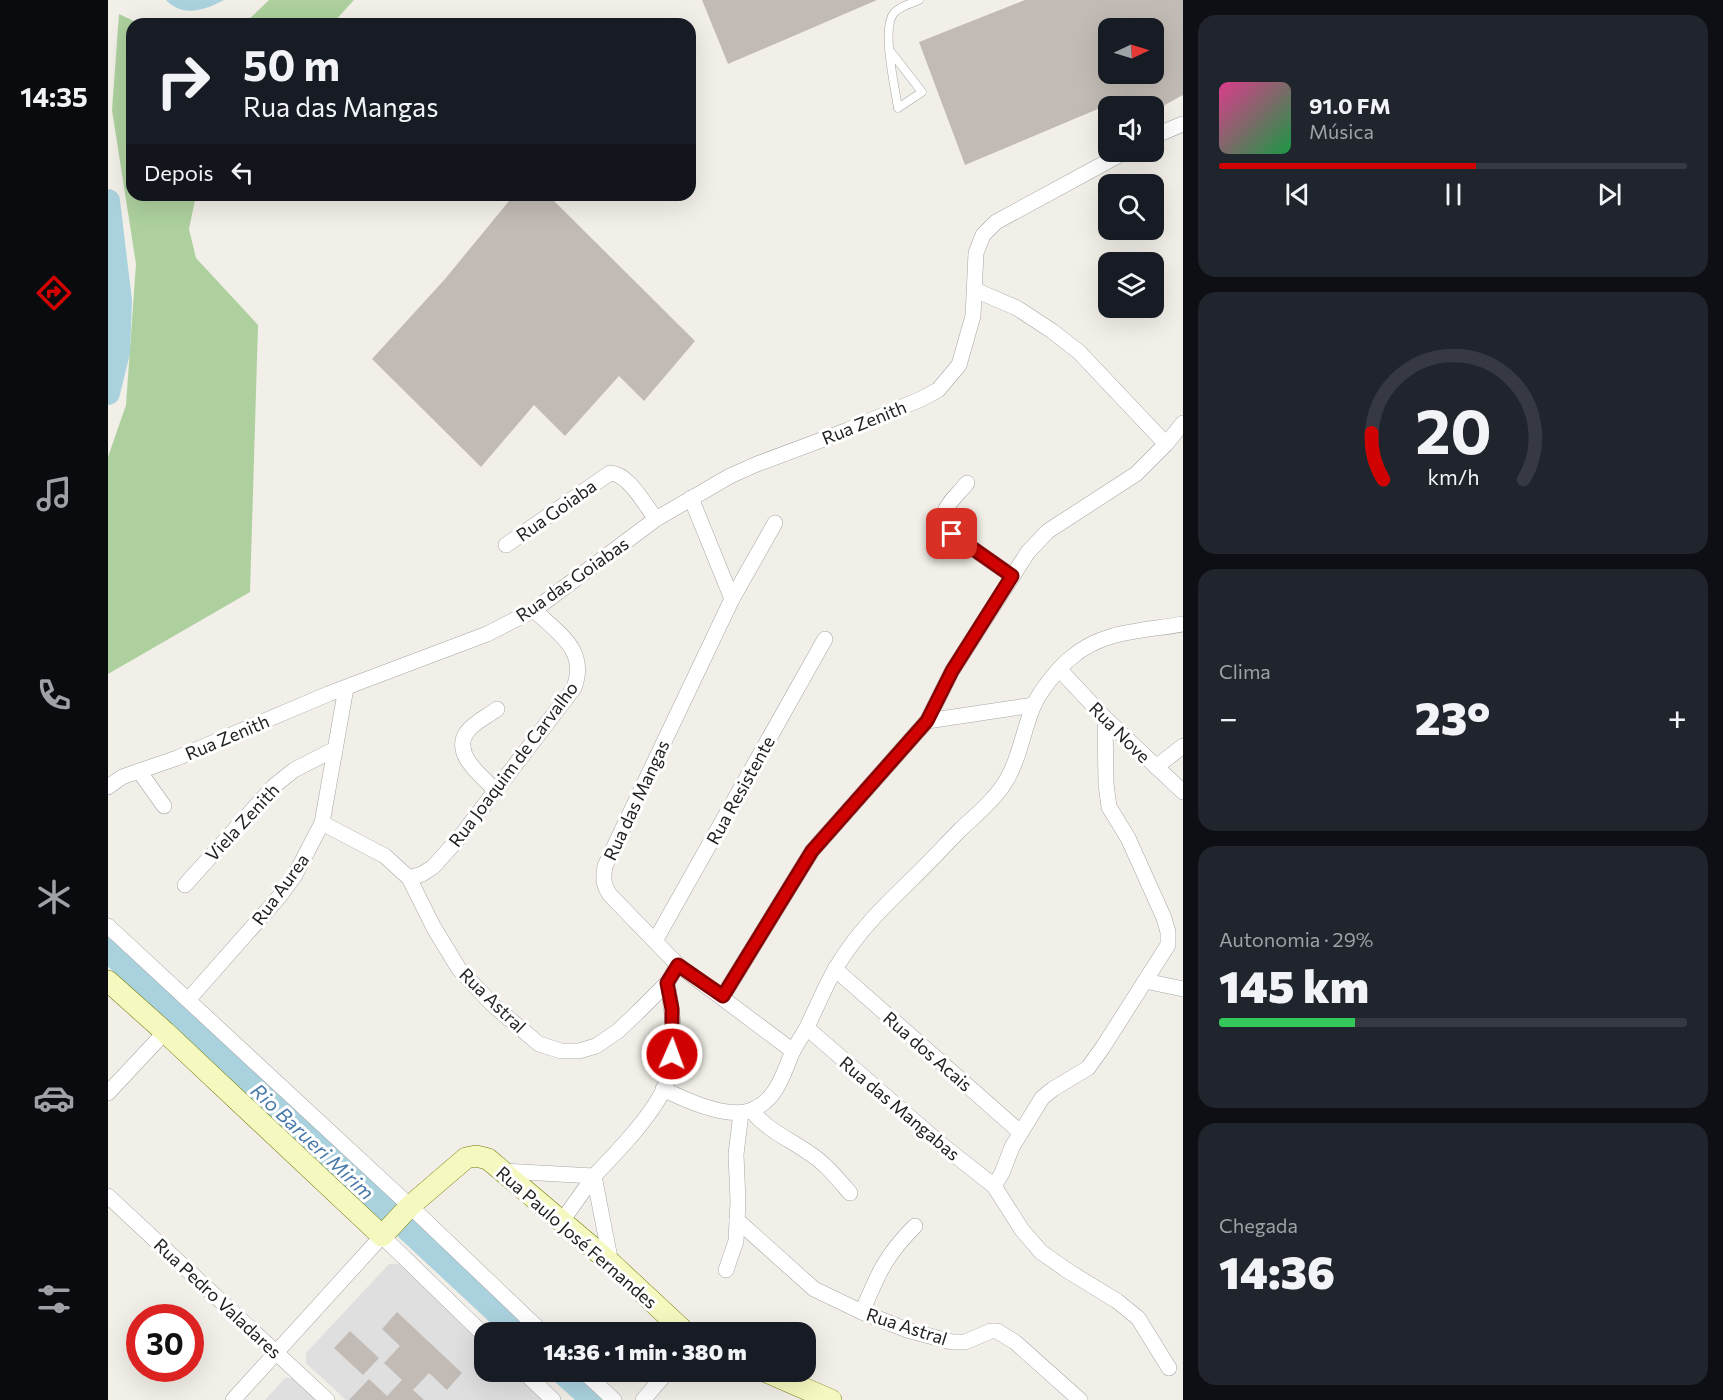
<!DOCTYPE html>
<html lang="pt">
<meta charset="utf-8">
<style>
:root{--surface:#171b24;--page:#20242c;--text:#f1f3f6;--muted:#9ea1a6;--line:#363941;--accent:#d10202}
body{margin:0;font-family:Commissioner,sans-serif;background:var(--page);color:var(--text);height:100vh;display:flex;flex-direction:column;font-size:22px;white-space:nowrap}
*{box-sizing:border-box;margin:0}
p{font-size:20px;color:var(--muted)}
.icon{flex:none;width:33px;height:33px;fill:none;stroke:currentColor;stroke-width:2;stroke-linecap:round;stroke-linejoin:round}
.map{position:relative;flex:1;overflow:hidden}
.drawer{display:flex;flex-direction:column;gap:15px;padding:15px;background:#0d0f14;width:540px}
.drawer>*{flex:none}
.hud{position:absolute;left:18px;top:18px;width:570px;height:183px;border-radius:18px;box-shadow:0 6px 24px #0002;background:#171b24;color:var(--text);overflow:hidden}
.needle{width:39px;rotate:86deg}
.tools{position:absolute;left:990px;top:18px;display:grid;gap:12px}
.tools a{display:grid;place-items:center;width:66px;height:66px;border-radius:12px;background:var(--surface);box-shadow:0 6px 24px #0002;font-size:30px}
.speed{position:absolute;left:18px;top:1304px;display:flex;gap:12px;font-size:30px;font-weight:700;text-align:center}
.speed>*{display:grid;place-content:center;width:78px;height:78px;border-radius:50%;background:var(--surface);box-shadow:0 6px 24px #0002;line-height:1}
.speed .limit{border:9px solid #d22;background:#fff;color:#111}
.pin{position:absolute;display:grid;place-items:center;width:51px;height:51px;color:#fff;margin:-26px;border-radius:12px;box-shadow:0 3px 9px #0006}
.me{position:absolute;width:66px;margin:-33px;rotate:2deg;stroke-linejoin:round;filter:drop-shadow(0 0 4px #0008)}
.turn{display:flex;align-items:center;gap:21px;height:126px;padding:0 18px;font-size:27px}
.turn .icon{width:78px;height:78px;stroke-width:2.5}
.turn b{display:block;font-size:42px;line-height:51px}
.then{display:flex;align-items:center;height:57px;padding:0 18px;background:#0003;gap:12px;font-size:22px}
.big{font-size:45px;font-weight:800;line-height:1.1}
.drawer .tile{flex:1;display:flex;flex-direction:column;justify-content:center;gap:9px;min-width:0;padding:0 21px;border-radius:18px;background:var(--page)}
.drawer .dial{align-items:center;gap:0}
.dial svg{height:156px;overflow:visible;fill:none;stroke:var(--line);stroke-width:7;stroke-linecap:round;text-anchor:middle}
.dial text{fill:var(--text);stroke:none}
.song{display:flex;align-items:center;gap:18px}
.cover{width:72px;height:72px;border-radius:9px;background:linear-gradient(135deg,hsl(330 70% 55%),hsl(140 70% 35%))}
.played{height:6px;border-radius:3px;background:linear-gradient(90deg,var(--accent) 55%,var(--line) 55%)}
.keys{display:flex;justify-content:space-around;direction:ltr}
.heat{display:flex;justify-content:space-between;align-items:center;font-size:33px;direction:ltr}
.charge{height:9px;border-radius:4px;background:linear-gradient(90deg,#34c759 29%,var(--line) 0)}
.trip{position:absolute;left:366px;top:1322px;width:342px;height:60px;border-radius:18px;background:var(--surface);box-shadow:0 6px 24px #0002;font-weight:800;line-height:60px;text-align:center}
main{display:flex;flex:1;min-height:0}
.tabs{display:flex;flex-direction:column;width:108px;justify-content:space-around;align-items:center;background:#090b0e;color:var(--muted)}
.tabs .icon{width:42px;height:42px}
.tabs .selected{color:var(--accent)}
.tabs b{font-size:27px;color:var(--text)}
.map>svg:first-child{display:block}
.residential{fill:#e0dfdf}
.forest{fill:#add09e}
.water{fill:#aad2de}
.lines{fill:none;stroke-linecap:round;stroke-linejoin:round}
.river{stroke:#aad2de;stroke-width:24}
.building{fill:#c2bbb5;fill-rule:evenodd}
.lane-casing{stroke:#a6a6a6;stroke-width:9}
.street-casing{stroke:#a6a6a6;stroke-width:16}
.secondary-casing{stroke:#6e7b06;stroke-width:22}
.lane{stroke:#fff;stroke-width:8}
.street{stroke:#fff;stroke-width:15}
.secondary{stroke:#f6f9bf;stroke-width:21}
.route-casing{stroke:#880101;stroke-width:15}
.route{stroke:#d10202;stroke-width:10}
.labels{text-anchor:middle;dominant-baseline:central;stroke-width:6;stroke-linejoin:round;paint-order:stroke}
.street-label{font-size:18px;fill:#222;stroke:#fff}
.water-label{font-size:20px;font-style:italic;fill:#4a7aaa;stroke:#fff}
</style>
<main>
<nav class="tabs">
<b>14:35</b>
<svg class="icon selected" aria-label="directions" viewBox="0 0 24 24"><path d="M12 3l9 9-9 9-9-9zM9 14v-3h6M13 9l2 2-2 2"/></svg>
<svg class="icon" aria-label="music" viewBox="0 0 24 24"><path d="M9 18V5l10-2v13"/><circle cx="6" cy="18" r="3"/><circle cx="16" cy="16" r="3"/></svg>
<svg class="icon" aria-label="phone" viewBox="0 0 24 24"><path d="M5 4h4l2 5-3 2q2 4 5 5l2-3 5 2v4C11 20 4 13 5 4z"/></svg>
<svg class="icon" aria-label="climate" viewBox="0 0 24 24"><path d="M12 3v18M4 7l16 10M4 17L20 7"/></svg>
<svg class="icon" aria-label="car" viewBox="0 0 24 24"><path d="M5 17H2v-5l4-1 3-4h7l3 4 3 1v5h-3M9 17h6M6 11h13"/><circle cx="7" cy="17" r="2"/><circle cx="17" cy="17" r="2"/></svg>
<svg class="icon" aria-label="filters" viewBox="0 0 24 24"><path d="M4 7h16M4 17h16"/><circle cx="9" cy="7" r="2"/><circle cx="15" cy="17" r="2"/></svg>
</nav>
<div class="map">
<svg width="1075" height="1400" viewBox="0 0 1075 1400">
<rect width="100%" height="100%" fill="#f2efe8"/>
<g class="residential">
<path d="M 281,1264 L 291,1264 L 376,1345 L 376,1371 L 404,1371 L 435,1400 L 238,1400 L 198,1363 L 198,1353 Z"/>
<path d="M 177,1378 L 187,1378 L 211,1400 L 157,1400 Z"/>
</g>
<g class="forest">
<path d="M 161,0 L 246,0 L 224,24 L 136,24 Z"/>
<path d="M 11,14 L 32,24 L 24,24 L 24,195 L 88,195 L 81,229 L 88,258 L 150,325 L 142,592 L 0,674 L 0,457 L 18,405 L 28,264 L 4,110 Z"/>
</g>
<path class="water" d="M 58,0 L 116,0 C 97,10 75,18 58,0 Z"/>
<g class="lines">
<g class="river">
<path d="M 0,201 L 12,301 L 10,352 L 0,393"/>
<path d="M 0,950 L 410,1332"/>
<path d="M 453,1371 L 485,1400"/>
</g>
</g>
<g class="building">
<path d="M 594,0 L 769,0 L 620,64 Z"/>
<path d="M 917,0 L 1075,0 L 1075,95 L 1046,111 L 1046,106 L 997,106 L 857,165 L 811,42 ZM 1000,28 L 1046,28 L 1046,74 L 1000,74 Z"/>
<path d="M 406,195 L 440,195 L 587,341 L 536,401 L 511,376 L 457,436 L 426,405 L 373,467 L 264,359 L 337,279 Z"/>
<path d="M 289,1312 L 354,1373 L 339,1390 L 321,1373 L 305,1390 L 316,1400 L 241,1400 L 261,1379 L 279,1396 L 294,1380 L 276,1363 L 292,1346 L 274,1329 Z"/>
<path d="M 242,1331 L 271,1358 L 255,1375 L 226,1348 Z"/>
</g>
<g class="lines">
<defs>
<path id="lane" d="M 783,52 L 814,92 L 790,108 C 787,87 773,28 786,13 C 792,6 803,4 811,0"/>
<g id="street">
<path d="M 1046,136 L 1075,124"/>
<path d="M 867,290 L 909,308 L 944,331 L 971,352 L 1058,444"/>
<path d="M 859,483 C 844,502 825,512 844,534 L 904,576"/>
<path d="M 583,498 L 624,599"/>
<path d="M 667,523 L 624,599 L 497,866 C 495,878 495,885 502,895 L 570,965 L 685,1051"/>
<path d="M 398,545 L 502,473 C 520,473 537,505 548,519"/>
<path d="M 951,669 L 997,718 L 1075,792"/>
<path d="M 819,721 L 926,705"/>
<path d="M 1048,767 L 1075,746"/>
<path d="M 31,771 L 56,806"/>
<path d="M 0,787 L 14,777 L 69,758 L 220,694 L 379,634 L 426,610 L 548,519 L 622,476 L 649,464 L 740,430 L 813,399 L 830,390 L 851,365 L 865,316 L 868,253 L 875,235 L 888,222 L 1017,152"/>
<path d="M 388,791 C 375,777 343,754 359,732 C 365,723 380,716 389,709"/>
<path d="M 214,823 L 277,856 L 301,878 L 326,928 L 351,969 L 385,1005 L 431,1044 L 453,1051 L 471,1051 L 488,1046 L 510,1031 L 530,1012 L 559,983 L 570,965"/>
<path d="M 301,878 L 314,874 L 325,867 L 352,837 L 466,688 C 480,650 451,634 426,610"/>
<path d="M 77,885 L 166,786 L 186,770 L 227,749"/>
<path d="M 0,926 L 302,1206 L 434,1332"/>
<path d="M 547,941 L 717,639"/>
<path d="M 727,969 L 912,1132"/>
<path d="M 1037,981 L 1075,989"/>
<path d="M 615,996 L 704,851 L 819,721 L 844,671 L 920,552 L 940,531 L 1028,474 L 1058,444 L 1075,423"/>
<path d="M 80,1000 L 171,897 L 187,875 L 214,823 L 238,688"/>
<path d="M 699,1028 L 834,1145 L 886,1186 L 914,1230 L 933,1252 L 960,1271 L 1009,1301 L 1030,1318 L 1061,1368"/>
<path d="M 555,1089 C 577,1100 622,1121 646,1109 C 670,1098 675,1073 685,1051 C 689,1043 695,1035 699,1027 C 709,1007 717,986 729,966 C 749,933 774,908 802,881 C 820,864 836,846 853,829 C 868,815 882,804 894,787 C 911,763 914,734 925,707 C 931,692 951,667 964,657 C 995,630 1037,631 1075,624"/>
<path d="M 0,1093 L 57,1032"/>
<path d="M 644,1111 C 659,1130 681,1139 701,1153 C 717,1163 729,1178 742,1193"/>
<path d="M 394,1171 L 486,1176 C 509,1152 542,1118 556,1089 C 570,1057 566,1016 559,983"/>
<path d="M 886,1186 L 894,1173 L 904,1147 L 934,1098 L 945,1089 L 980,1068 L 995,1047 L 1060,945 L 1060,932 L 1056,918 L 1020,838 L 1001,807 L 998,784 L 997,718"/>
<path d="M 0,1196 L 219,1400"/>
<path d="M 629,1220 L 706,1289 L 754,1312 L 799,1330 L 844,1342 L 857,1342 L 883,1331 L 889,1331 L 907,1342 L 972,1400"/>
<path d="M 454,1221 L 486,1176 L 503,1263"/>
<path d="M 618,1270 L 628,1241 L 630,1202 L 628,1154 L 633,1113"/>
<path d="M 754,1312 C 770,1274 777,1256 807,1226"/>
<path d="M 415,1371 L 445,1400"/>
<path d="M 475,1371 L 506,1400"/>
<path d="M 125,1400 L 274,1236 L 376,1335"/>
<path d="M 535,1400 L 560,1371"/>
</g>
<g id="secondary">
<path d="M 0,981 L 57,1032 L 274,1236 L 302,1206 L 358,1158 L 368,1156 L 380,1159 L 503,1263 L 577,1332"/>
<path d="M 656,1371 L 723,1400"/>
</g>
</defs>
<use href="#lane" class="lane-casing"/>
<use href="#street" class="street-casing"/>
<use href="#secondary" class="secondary-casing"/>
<use href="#lane" class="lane"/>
<use href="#street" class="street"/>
<use href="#secondary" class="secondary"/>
</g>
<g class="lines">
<defs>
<path id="route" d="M 564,1054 L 564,1009 L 559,983 L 570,965 L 615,996 L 704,851 L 819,721 L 844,671 L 904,576 L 844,534"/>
</defs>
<use href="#route" class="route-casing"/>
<use href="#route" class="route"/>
</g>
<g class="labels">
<g class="street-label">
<text transform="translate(756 422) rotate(-22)">Rua Zenith</text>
<text transform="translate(448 510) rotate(-35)">Rua Goiaba</text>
<text transform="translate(464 579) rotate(-35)">Rua das Goiabas</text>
<text transform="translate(1012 732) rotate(45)">Rua Nove</text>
<text transform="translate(119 737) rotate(-23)">Rua Zenith</text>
<text transform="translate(405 764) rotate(-53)">Rua Joaquim de Carvalho</text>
<text transform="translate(632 790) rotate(-61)">Rua Resistente</text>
<text transform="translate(528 800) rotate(-65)">Rua das Mangas</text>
<text transform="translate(134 822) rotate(-47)">Viela Zenith</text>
<text transform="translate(172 889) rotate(-54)">Rua Aurea</text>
<text transform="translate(385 1000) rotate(44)">Rua Astral</text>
<text transform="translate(820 1051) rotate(41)">Rua dos Acais</text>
<text transform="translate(792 1108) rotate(40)">Rua das Mangabas</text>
<text transform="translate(469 1237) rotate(41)">Rua Paulo José Fernandes</text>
<text transform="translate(110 1298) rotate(43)">Rua Pedro Valadares</text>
<text transform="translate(799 1326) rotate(18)">Rua Astral</text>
</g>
<g class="water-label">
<text transform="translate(205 1141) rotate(43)">Rio Barueri Mirim</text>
</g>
</g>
</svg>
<div class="tools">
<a><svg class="needle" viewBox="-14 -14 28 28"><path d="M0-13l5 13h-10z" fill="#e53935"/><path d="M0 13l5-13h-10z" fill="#9ea1a6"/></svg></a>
<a><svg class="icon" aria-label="sound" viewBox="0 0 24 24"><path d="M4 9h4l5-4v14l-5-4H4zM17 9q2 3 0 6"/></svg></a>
<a><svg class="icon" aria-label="search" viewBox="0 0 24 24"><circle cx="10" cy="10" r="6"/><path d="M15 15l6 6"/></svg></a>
<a><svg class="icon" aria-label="layers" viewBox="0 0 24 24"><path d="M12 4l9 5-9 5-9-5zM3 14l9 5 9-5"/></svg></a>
</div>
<div class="speed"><div class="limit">30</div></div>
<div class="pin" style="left:844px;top:534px;background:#d93025"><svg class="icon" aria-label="arrive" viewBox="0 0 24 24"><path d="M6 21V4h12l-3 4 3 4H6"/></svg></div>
<svg class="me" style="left:564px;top:1054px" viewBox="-20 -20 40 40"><circle r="17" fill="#d10202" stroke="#fff" stroke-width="3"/><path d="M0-11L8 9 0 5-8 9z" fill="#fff"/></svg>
<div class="trip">14:36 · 1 min · 380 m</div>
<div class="hud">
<div class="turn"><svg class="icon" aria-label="right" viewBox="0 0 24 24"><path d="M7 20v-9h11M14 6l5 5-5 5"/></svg><div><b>50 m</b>Rua das Mangas</div></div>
<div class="then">Depois<svg class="icon" aria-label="left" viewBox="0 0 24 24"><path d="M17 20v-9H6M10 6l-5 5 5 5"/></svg></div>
</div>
</div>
<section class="drawer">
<div class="tile">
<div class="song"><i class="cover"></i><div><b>91.0 FM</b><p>Música</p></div></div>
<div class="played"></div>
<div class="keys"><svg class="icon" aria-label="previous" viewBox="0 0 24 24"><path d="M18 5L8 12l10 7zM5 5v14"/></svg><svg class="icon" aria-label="pause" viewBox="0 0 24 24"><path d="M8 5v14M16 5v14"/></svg><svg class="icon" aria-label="next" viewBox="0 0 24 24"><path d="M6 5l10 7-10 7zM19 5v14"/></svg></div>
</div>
<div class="tile dial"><svg viewBox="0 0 100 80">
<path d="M14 69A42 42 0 1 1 86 69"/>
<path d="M14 69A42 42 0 0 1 8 45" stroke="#d10202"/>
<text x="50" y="56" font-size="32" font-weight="700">20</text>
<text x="50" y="72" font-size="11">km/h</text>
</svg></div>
<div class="tile"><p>Clima</p>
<div class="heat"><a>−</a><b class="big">23°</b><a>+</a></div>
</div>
<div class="tile"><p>Autonomia · 29%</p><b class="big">145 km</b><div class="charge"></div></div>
<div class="tile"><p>Chegada</p><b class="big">14:36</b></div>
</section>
</main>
